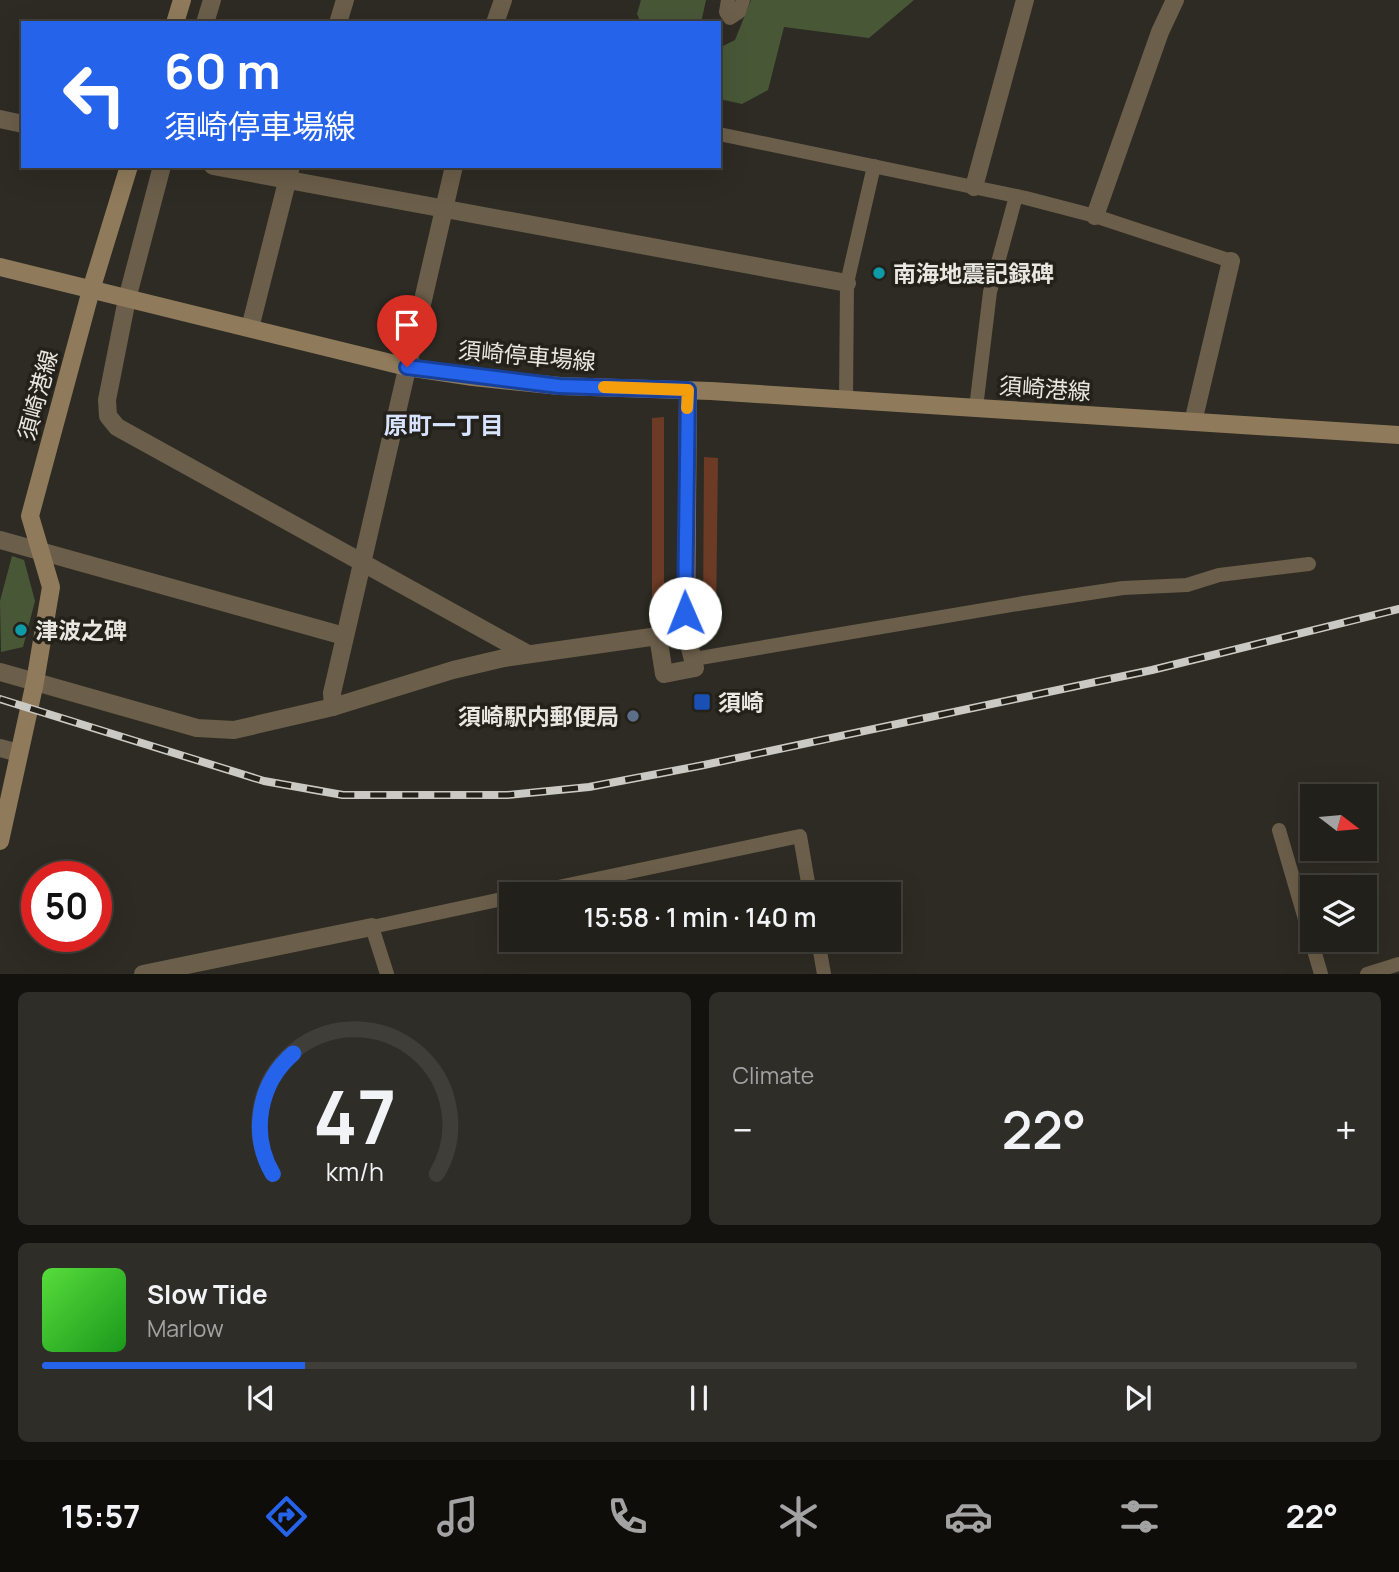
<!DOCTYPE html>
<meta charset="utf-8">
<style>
:root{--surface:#22201a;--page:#2e2d27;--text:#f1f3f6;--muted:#a2a3a2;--line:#3f3e39;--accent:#2563eb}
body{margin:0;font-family:Manrope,"Noto Sans JP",sans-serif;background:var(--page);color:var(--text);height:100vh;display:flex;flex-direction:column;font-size:26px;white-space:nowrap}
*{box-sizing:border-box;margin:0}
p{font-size:23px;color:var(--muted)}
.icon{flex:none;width:38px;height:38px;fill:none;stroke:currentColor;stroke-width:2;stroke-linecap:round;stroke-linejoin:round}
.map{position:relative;height:974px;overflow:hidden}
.details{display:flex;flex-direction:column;gap:18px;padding:18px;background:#13120e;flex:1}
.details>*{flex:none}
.banner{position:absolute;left:21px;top:21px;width:700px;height:147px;border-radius:0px;box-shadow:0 7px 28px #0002,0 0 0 2px var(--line);background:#2563eb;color:#fff;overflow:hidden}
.needle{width:46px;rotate:106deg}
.fabs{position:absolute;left:1300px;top:784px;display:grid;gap:14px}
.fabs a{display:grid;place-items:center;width:77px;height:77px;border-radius:0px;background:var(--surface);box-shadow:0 7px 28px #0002,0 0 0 2px var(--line);font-size:35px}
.speed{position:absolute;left:21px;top:861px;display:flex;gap:14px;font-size:35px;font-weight:700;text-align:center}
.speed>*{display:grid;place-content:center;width:91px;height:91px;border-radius:50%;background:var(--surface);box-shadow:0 7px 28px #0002,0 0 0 2px var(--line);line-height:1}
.speed .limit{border:10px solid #d22;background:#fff;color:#111}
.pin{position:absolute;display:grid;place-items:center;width:60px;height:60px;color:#fff;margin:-72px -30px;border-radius:50% 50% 50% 0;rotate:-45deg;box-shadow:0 0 7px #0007}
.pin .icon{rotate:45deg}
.me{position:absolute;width:77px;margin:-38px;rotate:359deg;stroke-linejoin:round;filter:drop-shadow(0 0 5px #0008)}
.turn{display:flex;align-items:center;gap:24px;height:147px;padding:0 28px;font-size:32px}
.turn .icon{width:91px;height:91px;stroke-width:2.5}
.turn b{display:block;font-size:49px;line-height:60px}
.big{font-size:52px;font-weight:600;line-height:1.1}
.details .card{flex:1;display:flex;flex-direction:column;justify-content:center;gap:10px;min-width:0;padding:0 24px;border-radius:10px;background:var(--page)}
.details .dial{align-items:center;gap:0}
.dial svg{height:182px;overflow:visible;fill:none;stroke:var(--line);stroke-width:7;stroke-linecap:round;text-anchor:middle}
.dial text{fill:var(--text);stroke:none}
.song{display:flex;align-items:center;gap:21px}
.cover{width:84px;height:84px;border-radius:10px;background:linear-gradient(135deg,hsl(110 70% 55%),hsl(120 70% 35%))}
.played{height:7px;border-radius:4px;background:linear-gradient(90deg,var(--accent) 20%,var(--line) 20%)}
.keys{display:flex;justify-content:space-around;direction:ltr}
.heat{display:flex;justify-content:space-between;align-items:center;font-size:38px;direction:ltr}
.details .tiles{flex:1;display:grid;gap:18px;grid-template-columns:1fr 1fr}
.card:last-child{grid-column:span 2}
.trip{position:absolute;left:499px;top:882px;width:402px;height:70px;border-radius:0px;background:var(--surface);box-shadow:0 7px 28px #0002,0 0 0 2px var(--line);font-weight:600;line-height:70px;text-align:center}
.tab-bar{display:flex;height:112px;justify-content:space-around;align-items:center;background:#0e0d0a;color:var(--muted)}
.tab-bar .icon{width:49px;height:49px}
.tab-bar .selected{color:var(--accent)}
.tab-bar b{font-size:32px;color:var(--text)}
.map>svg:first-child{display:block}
.green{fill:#485837}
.building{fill:#6c3b25}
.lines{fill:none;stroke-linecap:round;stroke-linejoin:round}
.lane{stroke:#6b5e4a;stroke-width:14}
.street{stroke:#6b5e4a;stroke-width:18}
.secondary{stroke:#8f7b5b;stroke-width:18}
.rail-casing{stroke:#cbc9c4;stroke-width:8}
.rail{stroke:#232119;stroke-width:5;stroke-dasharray:16;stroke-linecap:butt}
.route-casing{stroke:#184099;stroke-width:18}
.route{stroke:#2563eb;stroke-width:12}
.slow{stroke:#f59e0b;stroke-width:12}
.culture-dot{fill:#0f9aa8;stroke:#232119;stroke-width:2.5}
.transit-dot{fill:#1a4fb4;stroke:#232119;stroke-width:2.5}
.service-dot{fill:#5c6f8a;stroke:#232119;stroke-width:2.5}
.labels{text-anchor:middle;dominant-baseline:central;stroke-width:7;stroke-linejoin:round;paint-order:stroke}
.poi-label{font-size:23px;font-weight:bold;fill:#e8e7e2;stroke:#232119;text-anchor:start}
.street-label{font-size:23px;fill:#e8e7e2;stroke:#232119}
.neighbourhood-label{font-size:24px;font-weight:bold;fill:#d7e3ff;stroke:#232119}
</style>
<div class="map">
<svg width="1399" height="974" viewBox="0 0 1399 974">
<rect width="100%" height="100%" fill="#2d2b23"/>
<g class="green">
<path d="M 641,0 L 706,0 L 701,23 L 641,23 L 637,14 Z"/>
<path d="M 751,0 L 914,0 L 869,38 L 784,27 L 768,90 L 742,104 L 719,99 L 719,48 L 735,40 Z"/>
<path d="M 12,556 L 24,560 L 35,601 L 23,647 L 1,652 L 0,601 Z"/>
</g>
<g class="building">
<path d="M 664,417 L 664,607 L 652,608 L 652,418 Z"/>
<path d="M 704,457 L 718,458 L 716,617 L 711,629 L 703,617 Z"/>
</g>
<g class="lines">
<g class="lane">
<path d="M 728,0 L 726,12 L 730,18 L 739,12 L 743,0"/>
<path d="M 719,134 L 1026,198 L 1095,216 L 1231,261"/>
<path d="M 846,400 L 847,283 L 874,166"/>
<path d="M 976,408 L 990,292 L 1016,196"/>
<path d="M 694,659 L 1024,603 L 1123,588 L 1187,585 L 1219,575 L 1309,564"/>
<path d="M 1279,830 L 1321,974"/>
<path d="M 525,894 L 800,836 L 810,894"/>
<path d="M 818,940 L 824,974"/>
<path d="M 387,974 L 372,927 L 511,897"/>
<path d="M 1367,974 L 1399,964"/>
</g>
<g class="street">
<path d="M 205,23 L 212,0"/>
<path d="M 338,23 L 345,0"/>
<path d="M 495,23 L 503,0"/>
<path d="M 0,119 L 23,124"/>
<path d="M 162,166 L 127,299 L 107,400 L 108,416 L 117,427 L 526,653"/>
<path d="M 213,166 L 847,283"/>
<path d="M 974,187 L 1025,0"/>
<path d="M 1095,216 L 1160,32 L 1175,0"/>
<path d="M 250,328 L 291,166"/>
<path d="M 1193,422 L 1231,261"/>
<path d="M 0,540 L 344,636"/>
<path d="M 0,672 L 197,728 L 234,730 L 333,707 L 453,670 L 504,658 L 686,632 L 695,668 L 664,674 L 658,636"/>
<path d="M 333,707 L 332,693 L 454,166"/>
<path d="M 0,748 L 19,753"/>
<path d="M 143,974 L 372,927"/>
</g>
<g class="secondary">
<path d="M 175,23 L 182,0"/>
<path d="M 0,267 L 407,367 L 473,377 L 560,386 L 711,391 L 1399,435"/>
<path d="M 686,632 L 688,390"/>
<path d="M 0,841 L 35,682 L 51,587 L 30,516 L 91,290 L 129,166"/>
</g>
<defs>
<path id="rail" d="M 0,699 L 264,781 L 343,795 L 507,795 L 589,787 L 704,765 L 1152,670 L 1399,609"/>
</defs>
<use href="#rail" class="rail-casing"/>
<use href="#rail" class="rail"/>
</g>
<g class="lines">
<defs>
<path id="route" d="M 407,367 L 559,386 L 688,390 L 685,613"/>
</defs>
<use href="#route" class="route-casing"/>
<use href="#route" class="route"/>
<path class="slow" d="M 604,387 L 688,390 L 687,408"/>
</g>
<g class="culture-dot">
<circle cx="879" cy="273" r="7"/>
<circle cx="21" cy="630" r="7"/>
</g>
<rect class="transit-dot" x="693" y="693" width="18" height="18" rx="3.5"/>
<circle class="service-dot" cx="633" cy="716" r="7"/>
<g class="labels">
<g class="poi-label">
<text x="893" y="273">南海地震記録碑</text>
<text x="35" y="630">津波之碑</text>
<text x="718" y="702">須崎</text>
<text x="619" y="716" text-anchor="end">須崎駅内郵便局</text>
</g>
<g class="street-label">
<text transform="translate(527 355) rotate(5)">須崎停車場線</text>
<text transform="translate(1045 388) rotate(4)">須崎港線</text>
<text transform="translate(37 395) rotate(-75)">須崎港線</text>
</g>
<g class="neighbourhood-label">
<text x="444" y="424">原町一丁目</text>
</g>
</g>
</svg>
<div class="fabs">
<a><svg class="needle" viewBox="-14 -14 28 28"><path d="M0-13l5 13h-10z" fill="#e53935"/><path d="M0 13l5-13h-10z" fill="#a2a3a2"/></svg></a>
<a><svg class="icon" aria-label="layers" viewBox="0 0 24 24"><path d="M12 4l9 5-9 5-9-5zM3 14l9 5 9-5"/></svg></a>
</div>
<div class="speed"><div class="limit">50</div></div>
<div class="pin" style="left:407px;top:367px;background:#d93025"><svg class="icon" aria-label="arrive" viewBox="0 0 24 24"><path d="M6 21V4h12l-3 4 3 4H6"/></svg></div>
<svg class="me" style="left:685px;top:613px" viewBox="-20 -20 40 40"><circle r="19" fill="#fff"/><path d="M0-13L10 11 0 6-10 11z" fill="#2563eb"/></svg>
<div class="trip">15:58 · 1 min · 140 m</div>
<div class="banner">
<div class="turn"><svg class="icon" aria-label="left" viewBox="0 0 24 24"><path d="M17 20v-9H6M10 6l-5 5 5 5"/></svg><div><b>60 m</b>須崎停車場線</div></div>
</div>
</div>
<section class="details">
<div class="tiles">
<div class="card dial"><svg viewBox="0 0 100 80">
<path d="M14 69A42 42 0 1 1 86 69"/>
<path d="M14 69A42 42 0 0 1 23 16" stroke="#2563eb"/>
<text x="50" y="56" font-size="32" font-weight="700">47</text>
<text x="50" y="72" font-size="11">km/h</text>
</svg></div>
<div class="card"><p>Climate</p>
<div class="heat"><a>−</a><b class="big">22°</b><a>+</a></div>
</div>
<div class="card">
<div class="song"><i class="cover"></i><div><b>Slow Tide</b><p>Marlow</p></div></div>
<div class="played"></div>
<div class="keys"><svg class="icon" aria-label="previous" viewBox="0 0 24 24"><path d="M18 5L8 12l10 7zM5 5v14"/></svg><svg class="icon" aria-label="pause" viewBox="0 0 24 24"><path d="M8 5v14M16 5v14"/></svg><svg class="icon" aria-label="next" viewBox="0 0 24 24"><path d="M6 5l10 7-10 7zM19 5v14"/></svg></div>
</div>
</div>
</section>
<nav class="tab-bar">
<b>15:57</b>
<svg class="icon selected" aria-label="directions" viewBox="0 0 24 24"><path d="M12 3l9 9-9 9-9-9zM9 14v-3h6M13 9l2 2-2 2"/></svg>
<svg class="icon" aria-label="music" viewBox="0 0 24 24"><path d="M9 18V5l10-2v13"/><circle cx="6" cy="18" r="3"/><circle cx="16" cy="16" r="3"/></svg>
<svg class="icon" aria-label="phone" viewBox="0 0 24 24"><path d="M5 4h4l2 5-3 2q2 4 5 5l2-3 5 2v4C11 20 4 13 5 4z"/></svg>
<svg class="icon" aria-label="climate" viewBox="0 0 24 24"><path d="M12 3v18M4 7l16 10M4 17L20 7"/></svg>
<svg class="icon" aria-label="car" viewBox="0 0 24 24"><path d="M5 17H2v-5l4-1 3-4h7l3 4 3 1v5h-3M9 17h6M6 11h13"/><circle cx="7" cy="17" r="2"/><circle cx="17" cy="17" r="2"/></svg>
<svg class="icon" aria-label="filters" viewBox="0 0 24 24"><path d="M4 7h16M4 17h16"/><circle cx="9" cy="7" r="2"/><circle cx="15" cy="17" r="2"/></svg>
<b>22°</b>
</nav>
